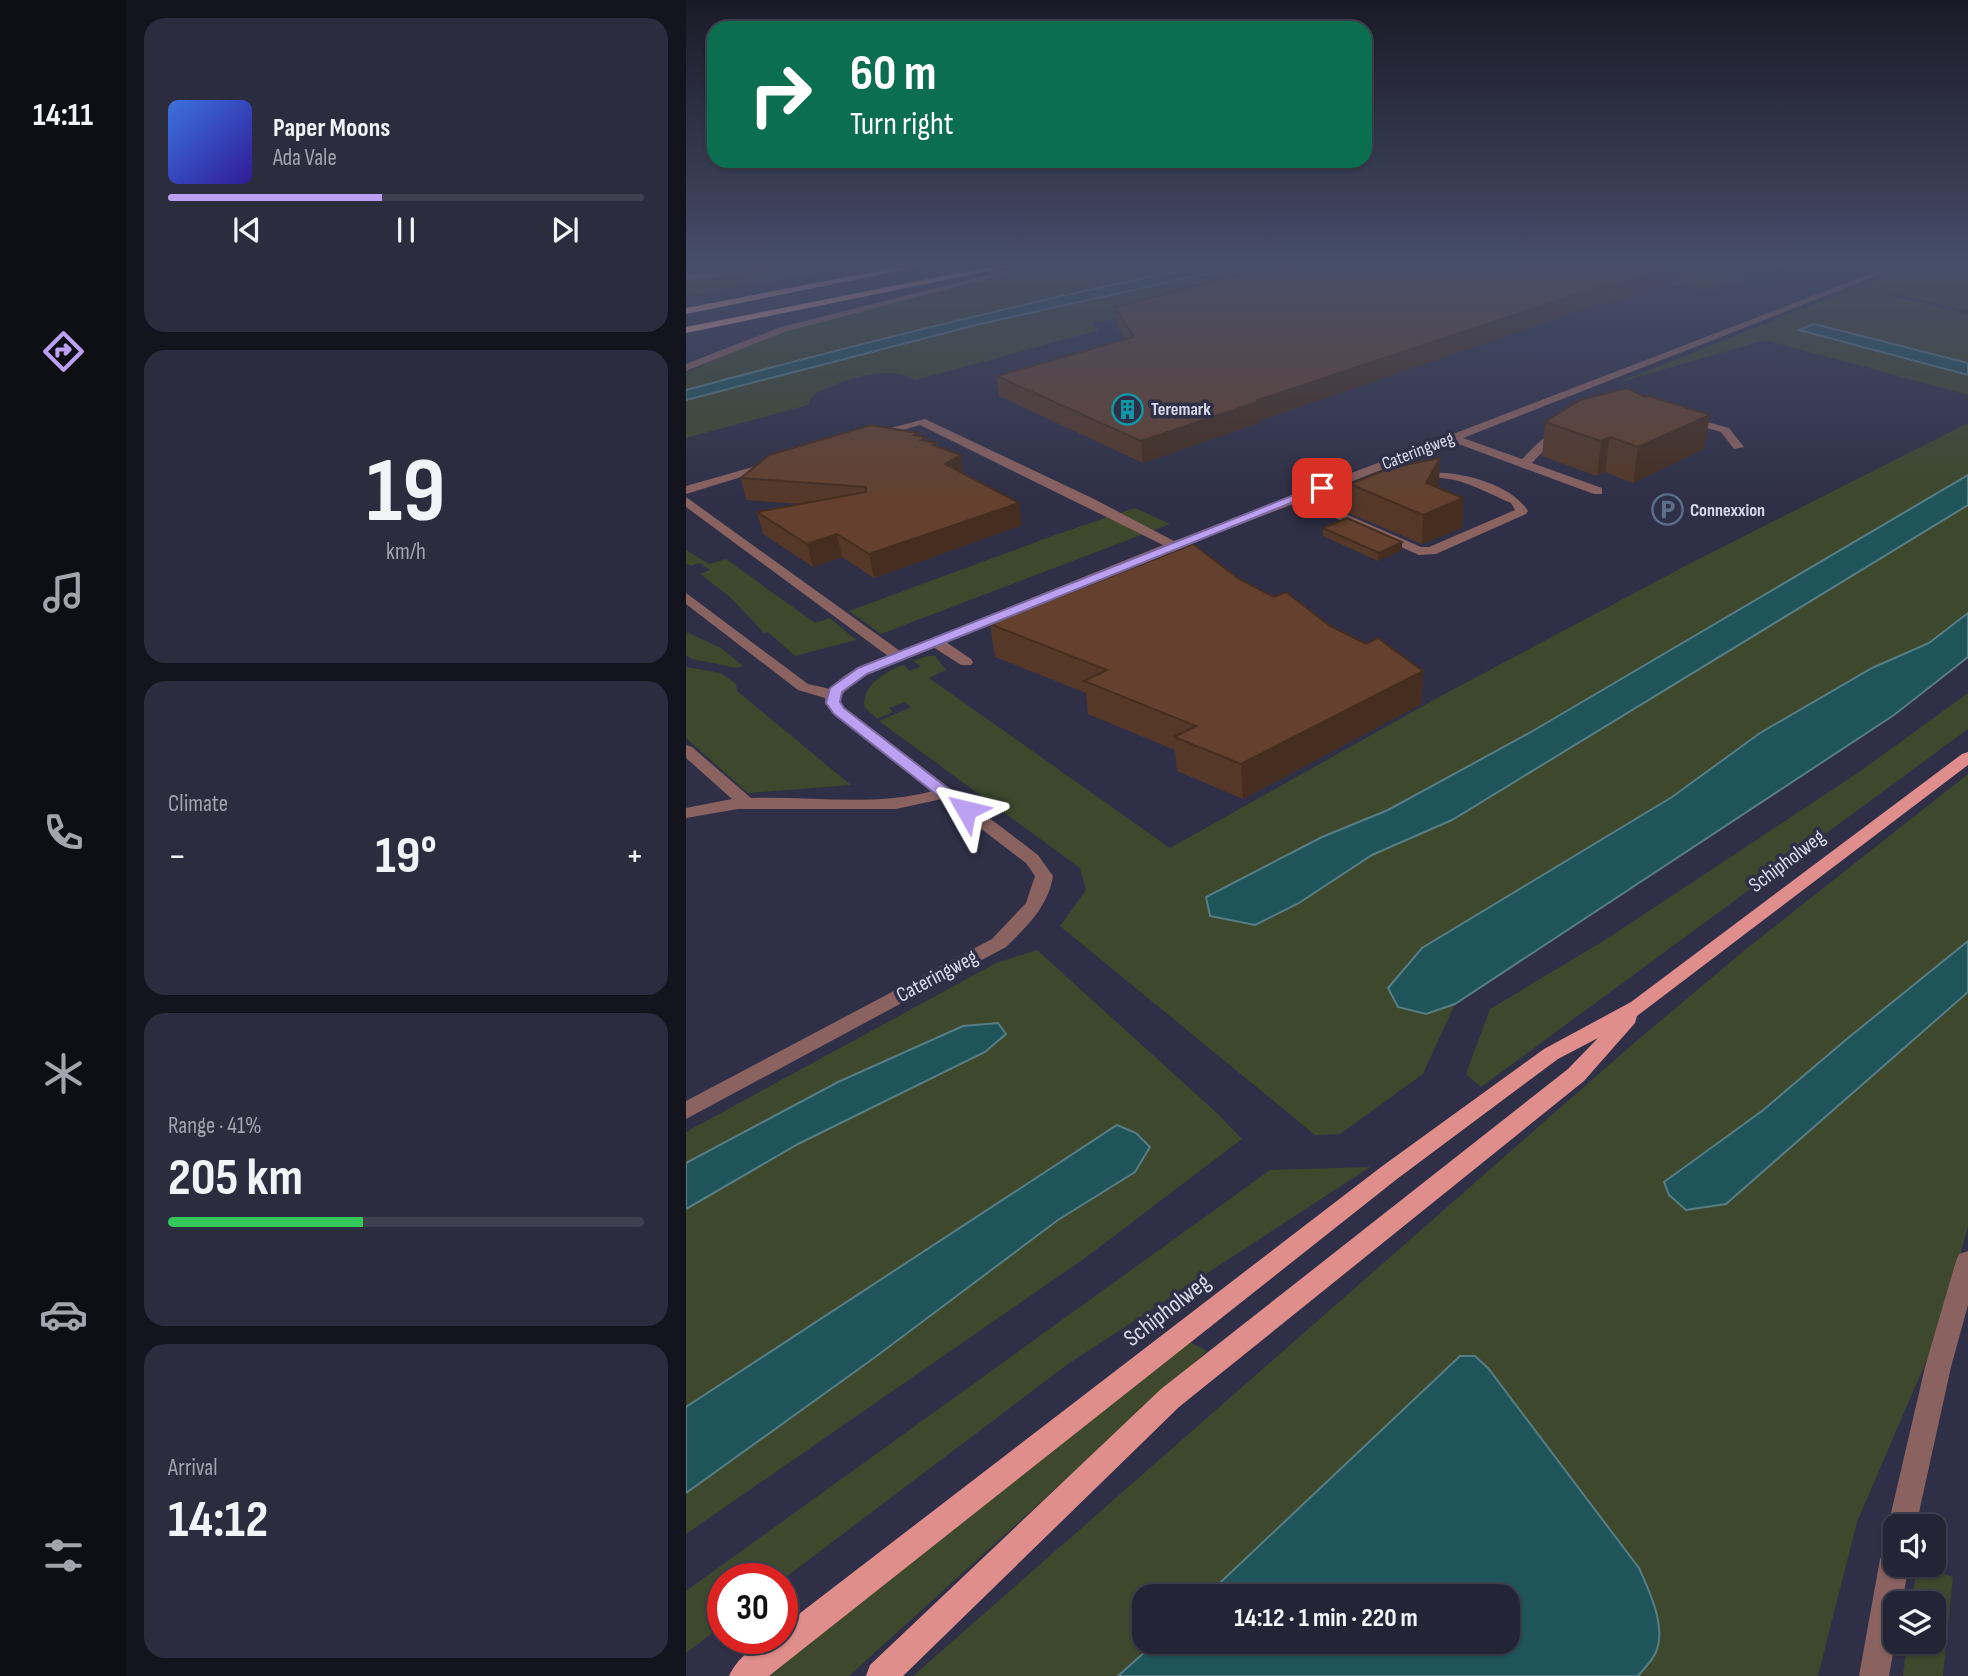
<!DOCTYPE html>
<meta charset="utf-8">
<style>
:root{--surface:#232435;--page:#2b2c3d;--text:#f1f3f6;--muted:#a3a4ad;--line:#404150;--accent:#bca0f2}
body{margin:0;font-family:"Sofia Sans Condensed",sans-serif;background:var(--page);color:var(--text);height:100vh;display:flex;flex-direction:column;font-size:26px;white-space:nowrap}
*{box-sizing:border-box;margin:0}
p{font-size:23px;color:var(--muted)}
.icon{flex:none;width:38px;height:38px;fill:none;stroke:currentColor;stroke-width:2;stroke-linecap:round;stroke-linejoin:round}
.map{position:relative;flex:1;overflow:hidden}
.details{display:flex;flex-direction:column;gap:18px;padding:18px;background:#13141d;width:560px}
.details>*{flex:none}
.hud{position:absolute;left:21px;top:21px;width:665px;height:147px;border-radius:21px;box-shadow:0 2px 5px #0004,0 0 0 2px var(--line);background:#0b6e4f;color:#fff;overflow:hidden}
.tools{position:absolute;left:1197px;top:1514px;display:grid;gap:14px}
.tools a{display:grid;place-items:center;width:63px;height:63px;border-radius:14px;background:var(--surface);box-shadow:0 2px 5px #0004,0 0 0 2px var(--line);font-size:35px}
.speed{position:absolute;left:21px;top:1563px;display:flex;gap:14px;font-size:35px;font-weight:700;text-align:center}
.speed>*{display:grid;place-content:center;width:91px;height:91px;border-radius:50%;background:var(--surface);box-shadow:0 2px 5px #0004,0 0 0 2px var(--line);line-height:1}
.speed .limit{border:10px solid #d22;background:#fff;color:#111}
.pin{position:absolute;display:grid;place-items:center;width:60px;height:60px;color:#fff;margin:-30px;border-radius:14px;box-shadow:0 4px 10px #0006}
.me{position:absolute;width:77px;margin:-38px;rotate:307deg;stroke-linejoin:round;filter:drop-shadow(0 0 5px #0008)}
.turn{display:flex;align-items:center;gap:24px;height:147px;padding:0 28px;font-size:32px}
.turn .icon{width:91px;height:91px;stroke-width:2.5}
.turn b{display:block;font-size:49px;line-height:60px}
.big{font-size:52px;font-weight:700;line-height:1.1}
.details .card{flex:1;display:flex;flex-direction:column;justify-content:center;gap:10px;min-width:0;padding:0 24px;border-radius:21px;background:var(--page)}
.details .dial{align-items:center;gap:0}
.dial b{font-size:91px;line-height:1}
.song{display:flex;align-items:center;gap:21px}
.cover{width:84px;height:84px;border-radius:10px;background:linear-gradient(135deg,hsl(220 70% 55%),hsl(250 70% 35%))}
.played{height:7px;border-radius:4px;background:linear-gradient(90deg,var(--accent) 45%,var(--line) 45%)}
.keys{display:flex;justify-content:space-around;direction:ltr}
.heat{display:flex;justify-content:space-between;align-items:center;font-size:38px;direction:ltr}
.charge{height:10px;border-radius:5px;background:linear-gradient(90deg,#34c759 41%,var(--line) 0)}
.trip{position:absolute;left:446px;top:1584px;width:388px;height:70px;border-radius:21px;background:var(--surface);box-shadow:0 2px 5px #0004,0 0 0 2px var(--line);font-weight:700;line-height:70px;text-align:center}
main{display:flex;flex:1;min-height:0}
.tab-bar{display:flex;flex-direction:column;width:126px;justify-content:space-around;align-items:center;background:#0e0e15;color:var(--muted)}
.tab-bar .icon{width:49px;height:49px}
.tab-bar .current{color:var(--accent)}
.tab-bar b{font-size:32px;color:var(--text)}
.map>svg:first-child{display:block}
.green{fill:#3d482c}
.water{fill:#1f555a;stroke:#577d85;stroke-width:2}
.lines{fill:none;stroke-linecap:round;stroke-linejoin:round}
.stream{fill:#577d85;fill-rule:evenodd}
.minor{fill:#8a6260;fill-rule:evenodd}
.major{fill:#df8e8c;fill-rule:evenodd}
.highway{fill:#f5a6a4;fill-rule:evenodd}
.wall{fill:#553828}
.shaded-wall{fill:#452e20}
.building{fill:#63412e;stroke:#452e20;stroke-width:2}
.route{fill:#bca0f2;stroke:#7a689d;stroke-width:2}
.labels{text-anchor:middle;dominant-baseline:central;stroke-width:7;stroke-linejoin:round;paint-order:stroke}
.far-poi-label{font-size:18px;font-weight:bold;fill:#d9dae9;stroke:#2f3047;text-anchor:start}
.far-street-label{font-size:18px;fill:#d9dae9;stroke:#2f3047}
.street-label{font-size:21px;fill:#d9dae9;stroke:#2f3047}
.near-street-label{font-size:24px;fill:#d9dae9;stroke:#2f3047}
</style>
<main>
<nav class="tab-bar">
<b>14:11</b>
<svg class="icon current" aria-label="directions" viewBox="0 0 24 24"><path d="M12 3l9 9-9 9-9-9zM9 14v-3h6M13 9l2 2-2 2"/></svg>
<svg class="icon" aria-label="music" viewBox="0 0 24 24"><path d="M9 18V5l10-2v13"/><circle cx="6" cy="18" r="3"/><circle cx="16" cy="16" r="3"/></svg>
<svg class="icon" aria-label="phone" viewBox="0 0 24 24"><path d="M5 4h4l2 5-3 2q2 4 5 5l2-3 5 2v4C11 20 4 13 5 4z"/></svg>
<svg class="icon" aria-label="climate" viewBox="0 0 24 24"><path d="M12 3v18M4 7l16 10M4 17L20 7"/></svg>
<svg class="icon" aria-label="car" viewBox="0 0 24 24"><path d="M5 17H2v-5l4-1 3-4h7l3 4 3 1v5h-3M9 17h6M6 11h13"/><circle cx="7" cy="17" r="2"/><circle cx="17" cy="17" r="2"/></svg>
<svg class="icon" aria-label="filters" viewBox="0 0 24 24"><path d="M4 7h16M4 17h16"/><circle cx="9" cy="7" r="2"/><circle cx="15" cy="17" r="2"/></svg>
</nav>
<section class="details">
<div class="card">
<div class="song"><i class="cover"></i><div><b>Paper Moons</b><p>Ada Vale</p></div></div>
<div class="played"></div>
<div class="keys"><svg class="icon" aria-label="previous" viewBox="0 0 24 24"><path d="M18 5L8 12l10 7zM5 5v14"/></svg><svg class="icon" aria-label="pause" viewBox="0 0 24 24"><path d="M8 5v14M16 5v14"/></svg><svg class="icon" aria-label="next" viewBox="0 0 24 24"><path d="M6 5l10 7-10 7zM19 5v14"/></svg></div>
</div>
<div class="card dial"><b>19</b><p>km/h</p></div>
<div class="card"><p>Climate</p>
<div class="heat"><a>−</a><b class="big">19°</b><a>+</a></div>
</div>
<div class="card"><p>Range · 41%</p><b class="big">205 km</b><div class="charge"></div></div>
<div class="card"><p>Arrival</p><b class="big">14:12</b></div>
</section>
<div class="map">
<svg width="1282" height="1676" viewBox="0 0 1282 1676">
<rect width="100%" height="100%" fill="#2f3047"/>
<g class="green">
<path d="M 161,265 L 173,265 L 0,296 L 0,278 Z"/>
<path d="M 372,265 L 521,265 L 372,297 L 0,390 L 0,373 L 69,341 L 112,326 L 313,275 Z"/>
<path d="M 561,265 L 676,265 L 407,323 L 413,330 L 230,380 C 201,363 154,381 127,395 L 122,405 L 0,438 L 0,400 L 294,324 Z"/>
<path d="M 1028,265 L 1038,265 L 1059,279 L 1025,290 L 967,282 Z"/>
<path d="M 1226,265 L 1282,265 L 1282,311 L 1198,291 L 1195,293 L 1282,314 L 1282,363 L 1128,324 L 1114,330 L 1282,375 L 1282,395 L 1079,340 L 931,383 Z"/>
<path d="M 1282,423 L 1282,475 L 845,732 L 702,810 L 636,837 L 613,903 L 686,855 L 766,820 L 1282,505 L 1282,613 L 1243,643 L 1186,668 L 1074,733 L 986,797 L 736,948 L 740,1014 L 769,1004 L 737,1074 L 654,1134 L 629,1135 L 374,926 L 400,890 L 394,868 L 193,721 L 225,707 L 219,702 L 203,708 L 207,712 L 191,719 L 178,706 C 178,683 198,673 217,665 L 224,671 L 235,666 L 227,661 L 241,656 L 249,656 L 260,670 L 243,678 L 484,848 L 753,697 L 1003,564 Z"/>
<path d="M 449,508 L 484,524 L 195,634 L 163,611 L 369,535 Z"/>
<path d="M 0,550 L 23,564 L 40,559 L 129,623 L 144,618 L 170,640 L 109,656 L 82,632 L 78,633 L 44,597 L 14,574 L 24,570 L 14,563 L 4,566 L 0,563 Z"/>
<path d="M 0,632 L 35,648 L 57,666 L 51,668 L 6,659 L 0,655 Z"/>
<path d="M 0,667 L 35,673 L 50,684 L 51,691 L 165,785 L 62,793 L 0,738 Z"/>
<path d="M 1282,693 L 1282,729 L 795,1087 L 780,1074 L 804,1009 L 919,940 L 1176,770 Z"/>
<path d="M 1282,774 L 1282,941 L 1162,1038 L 1076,1111 L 978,1182 L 1040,1204 L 1282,992 L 1282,1227 L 1251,1336 L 1171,1522 L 1132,1676 L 952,1676 L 963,1663 L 802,1368 L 789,1356 L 774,1356 L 520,1596 L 458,1596 L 458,1642 L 470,1642 L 432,1676 L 227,1676 L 948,1043 L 1060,949 Z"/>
<path d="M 351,950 L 532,1114 L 556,1139 L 399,1258 L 0,1534 L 0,1493 L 188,1358 L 372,1220 L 449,1173 L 431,1125 L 0,1407 L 0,1209 L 112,1144 L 299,1052 L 312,1023 L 277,1026 L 152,1082 L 0,1163 L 0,1132 L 310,963 Z"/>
<path d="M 684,1167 L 382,1364 L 96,1580 L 37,1578 L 37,1625 L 0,1653 L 0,1591 L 584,1170 Z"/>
<path d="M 502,1341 L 521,1351 L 163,1676 L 83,1676 Z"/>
<path d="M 1231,1565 L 1267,1577 L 1257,1676 L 1217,1676 L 1221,1642 L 1248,1642 L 1248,1603 L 1226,1603 Z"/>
</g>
<g class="water">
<path d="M 521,265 L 561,265 L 294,324 L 0,400 L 0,390 C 172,344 346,300 521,265 Z"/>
<path d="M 1128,324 L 1282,363 L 1282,375 L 1113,330 Z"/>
<path d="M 1282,475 L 1282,505 L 766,820 L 686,855 L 613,903 L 569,925 L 524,916 L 520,897 L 636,837 L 702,810 L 845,732 Z"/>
<path d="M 1282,613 L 1282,657 L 1208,715 L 769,1004 L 740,1014 L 712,1007 L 702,988 L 736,948 L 986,797 L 1074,733 L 1186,668 L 1243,643 Z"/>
<path d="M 1282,941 L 1282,992 L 1040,1204 L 1000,1210 L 983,1195 L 978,1182 L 1076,1111 L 1162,1038 Z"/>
<path d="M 312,1023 L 320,1034 L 299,1052 L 112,1144 L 0,1209 L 0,1163 L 152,1082 L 277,1026 Z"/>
<path d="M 431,1125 L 450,1133 L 464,1147 L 449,1172 L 372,1220 L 188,1358 L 0,1493 L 0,1407 Z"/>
<path d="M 774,1356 L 789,1356 L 802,1368 L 953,1568 C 963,1591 982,1628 969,1654 C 965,1662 958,1669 952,1676 L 432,1676 L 470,1642 L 822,1642 L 822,1596 L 520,1596 Z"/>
</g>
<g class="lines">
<path class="stream" d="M 1083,265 L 1092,265 L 1098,267 L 1095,269 Z"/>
<g class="minor">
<path d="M 116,265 L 148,265 L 0,280 L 0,274 Z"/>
<path d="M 342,265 L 355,265 L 101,331 L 0,371 L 0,364 L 95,327 Z"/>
<path d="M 1207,265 L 1218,265 L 777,438 L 836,459 C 848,448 862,429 879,431 L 879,435 L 865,443 L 846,463 L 916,488 L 916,494 L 908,494 L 767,442 L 623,498 L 735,547 L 743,547 L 829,510 L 825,503 C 803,494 781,480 756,478 C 746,476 732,483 724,477 L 726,475 C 759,466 824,481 842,511 L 840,514 L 750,554 L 733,555 L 613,502 L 497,546 L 497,551 L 487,551 L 260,642 L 285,659 L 287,662 L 285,665 L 275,665 L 247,647 C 216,660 177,669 155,696 L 155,703 L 158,708 L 352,855 L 367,876 C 362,907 341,926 320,947 L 0,1119 L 0,1101 L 306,939 L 340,903 L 349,876 L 340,863 L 256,799 L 210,809 L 52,809 L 0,818 L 0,808 L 46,799 L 0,758 L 0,745 L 6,747 L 65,798 C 126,796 186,807 247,791 L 148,714 L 139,703 L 139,698 L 112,690 L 0,604 L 0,593 L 122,684 L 144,689 C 159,671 180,664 202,656 L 0,507 L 0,497 L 214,651 L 477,545 L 234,425 L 185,439 L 181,438 L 181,434 L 239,419 L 408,499 L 488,541 Z"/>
<path d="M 1000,416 L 1043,428 L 1058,447 L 1048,449 L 1035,432 L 996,421 L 996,417 Z"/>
<path d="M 84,462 L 90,465 L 88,467 L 0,494 L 0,486 Z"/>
<path d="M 1282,1251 L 1282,1305 L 1265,1367 L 1230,1526 L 1209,1526 L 1209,1537 L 1202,1526 L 1239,1367 L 1270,1261 L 1273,1254 Z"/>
<path d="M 1209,1545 L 1209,1564 L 1223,1564 L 1216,1603 L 1209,1603 L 1209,1642 L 1203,1676 L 1173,1676 L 1194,1559 L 1199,1549 Z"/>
</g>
<path class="major" d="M 1282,752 L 1282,765 L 951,1016 L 949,1023 L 898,1081 L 493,1407 L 217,1676 L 180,1676 L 184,1665 L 475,1389 L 882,1069 L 912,1038 L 872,1059 L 711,1179 L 83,1676 L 43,1676 C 51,1657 76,1638 96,1638 L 96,1627 L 695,1167 L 858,1049 L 945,1002 L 1276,754 Z"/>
<g class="highway">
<path d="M 222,265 L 242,265 L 0,314 L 0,308 Z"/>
<path d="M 313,265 L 332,265 L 0,333 L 0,327 Z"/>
</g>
</g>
<g class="wall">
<path d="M 1006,275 L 930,301 L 924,300 L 575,420 L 575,422 L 457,463 L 313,396 L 311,376 L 439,340 L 431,326 L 429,307 Z"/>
<path d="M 859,422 L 1018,449 L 947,483 L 919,472 L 911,476 L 856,456 Z"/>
<path d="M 232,433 L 233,436 L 240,437 L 241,441 L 251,443 L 251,446 L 277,474 L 336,525 L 188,578 L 156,557 L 127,567 L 77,534 L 71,512 L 113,504 L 60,500 L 55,478 Z"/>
<path d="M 664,484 L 753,486 L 752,488 L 777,498 L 776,528 L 736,544 L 663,513 Z"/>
<path d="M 637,528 L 716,542 L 716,550 L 692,561 L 637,536 Z"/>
<path d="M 553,579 L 737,671 L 735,704 L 557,799 L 491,771 L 489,750 L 402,714 L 400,693 L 309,657 L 304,624 Z"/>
</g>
<g class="shaded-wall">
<path d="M 989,265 L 1008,265 L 1006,275 L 930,301 L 932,284 Z"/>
<path d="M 926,282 L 924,300 L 575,420 L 575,422 L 457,463 L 455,441 L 572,400 Z"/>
<path d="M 1024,415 L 1018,449 L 947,483 L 952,447 Z"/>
<path d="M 924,437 L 919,472 L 911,476 L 915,441 Z"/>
<path d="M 275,455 L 278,477 L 259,464 Z"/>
<path d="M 754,458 L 753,486 L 739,512 L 740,483 Z"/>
<path d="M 777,498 L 776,528 L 736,544 L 737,515 Z"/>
<path d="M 333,503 L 336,525 L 188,578 L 183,554 Z"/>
<path d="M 151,534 L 156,557 L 127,567 L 121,544 Z"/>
<path d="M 716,542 L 716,550 L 692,561 L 693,553 Z"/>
<path d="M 737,671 L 735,704 L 557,799 L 555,764 Z"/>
</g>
<g class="building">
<path d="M 605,265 L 989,265 L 932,284 L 926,282 L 572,400 L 574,401 L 455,441 L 311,376 L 448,337 L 429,307 L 536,279 Z"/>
<path d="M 941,388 L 959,397 L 963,396 L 1024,415 L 952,447 L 924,437 L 915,441 L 859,422 L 894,400 Z"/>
<path d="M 185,425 L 232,433 L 228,435 L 240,437 L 235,440 L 251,443 L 247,445 L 275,455 L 259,464 L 333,503 L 183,554 L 151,534 L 121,544 L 71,512 L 180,492 L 180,487 L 55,478 L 83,455 Z"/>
<path d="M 754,458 L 740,483 L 777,498 L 737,515 L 664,484 L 707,467 Z"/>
<path d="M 661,518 L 716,542 L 693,553 L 637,528 Z"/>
<path d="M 507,544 L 553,579 L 588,597 L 600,592 L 644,626 L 680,644 L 692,638 L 737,671 L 555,764 L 488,737 L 510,726 L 398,681 L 421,670 L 304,624 Z"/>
</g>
<linearGradient id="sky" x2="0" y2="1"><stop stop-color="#1a1a27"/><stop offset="0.53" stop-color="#474e69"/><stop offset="1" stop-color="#474e69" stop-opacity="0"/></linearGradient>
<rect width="1282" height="499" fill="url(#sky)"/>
<path class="route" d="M 633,485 L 642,488 L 181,674 L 156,692 L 154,702 L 158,708 L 285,806 L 288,810 L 285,813 L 274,813 L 148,714 L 140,703 L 144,688 L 172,668 Z"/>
<defs>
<symbol id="building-ring" viewBox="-11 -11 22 22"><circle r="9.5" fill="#2f3047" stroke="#0f9aa8" stroke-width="1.5"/><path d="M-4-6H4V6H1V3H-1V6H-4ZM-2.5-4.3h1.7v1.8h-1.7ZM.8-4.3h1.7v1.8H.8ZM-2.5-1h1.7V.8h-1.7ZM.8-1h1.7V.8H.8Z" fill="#0f9aa8"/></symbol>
<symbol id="parking-ring" viewBox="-11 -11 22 22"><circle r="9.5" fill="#2f3047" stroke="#5c6f8a" stroke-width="1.5"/><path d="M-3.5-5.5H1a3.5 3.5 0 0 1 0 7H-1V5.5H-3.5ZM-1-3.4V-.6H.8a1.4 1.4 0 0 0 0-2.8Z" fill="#5c6f8a"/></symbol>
</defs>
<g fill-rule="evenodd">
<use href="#building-ring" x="424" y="392" width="35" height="35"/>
<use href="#parking-ring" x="964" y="492" width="35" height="35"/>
</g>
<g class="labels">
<g class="far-poi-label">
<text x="465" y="409">Teremark</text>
<text x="1004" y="510">Connexxion</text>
</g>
<g class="far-street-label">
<text transform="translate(732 451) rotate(-21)">Cateringweg</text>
</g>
<g class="street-label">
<text transform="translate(1101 861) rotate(-37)">Schipholweg</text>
<text transform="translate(251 976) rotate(-28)">Cateringweg</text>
</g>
<g class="near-street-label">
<text transform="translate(481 1310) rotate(-38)">Schipholweg</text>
</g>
</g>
</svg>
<div class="tools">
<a><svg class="icon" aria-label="sound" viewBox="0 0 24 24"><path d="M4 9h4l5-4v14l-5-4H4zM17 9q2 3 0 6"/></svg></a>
<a><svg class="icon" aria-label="layers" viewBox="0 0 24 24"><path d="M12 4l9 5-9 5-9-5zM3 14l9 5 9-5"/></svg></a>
</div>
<div class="speed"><div class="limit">30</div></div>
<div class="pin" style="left:636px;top:488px;background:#d93025"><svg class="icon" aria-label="arrive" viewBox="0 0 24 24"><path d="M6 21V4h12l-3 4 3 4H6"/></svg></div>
<svg class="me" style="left:280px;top:810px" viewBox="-20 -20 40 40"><path d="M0-17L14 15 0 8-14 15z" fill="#bca0f2" stroke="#fff" stroke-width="4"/></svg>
<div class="trip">14:12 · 1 min · 220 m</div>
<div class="hud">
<div class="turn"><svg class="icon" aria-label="right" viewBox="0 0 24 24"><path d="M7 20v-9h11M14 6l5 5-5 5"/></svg><div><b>60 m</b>Turn right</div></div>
</div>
</div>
</main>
